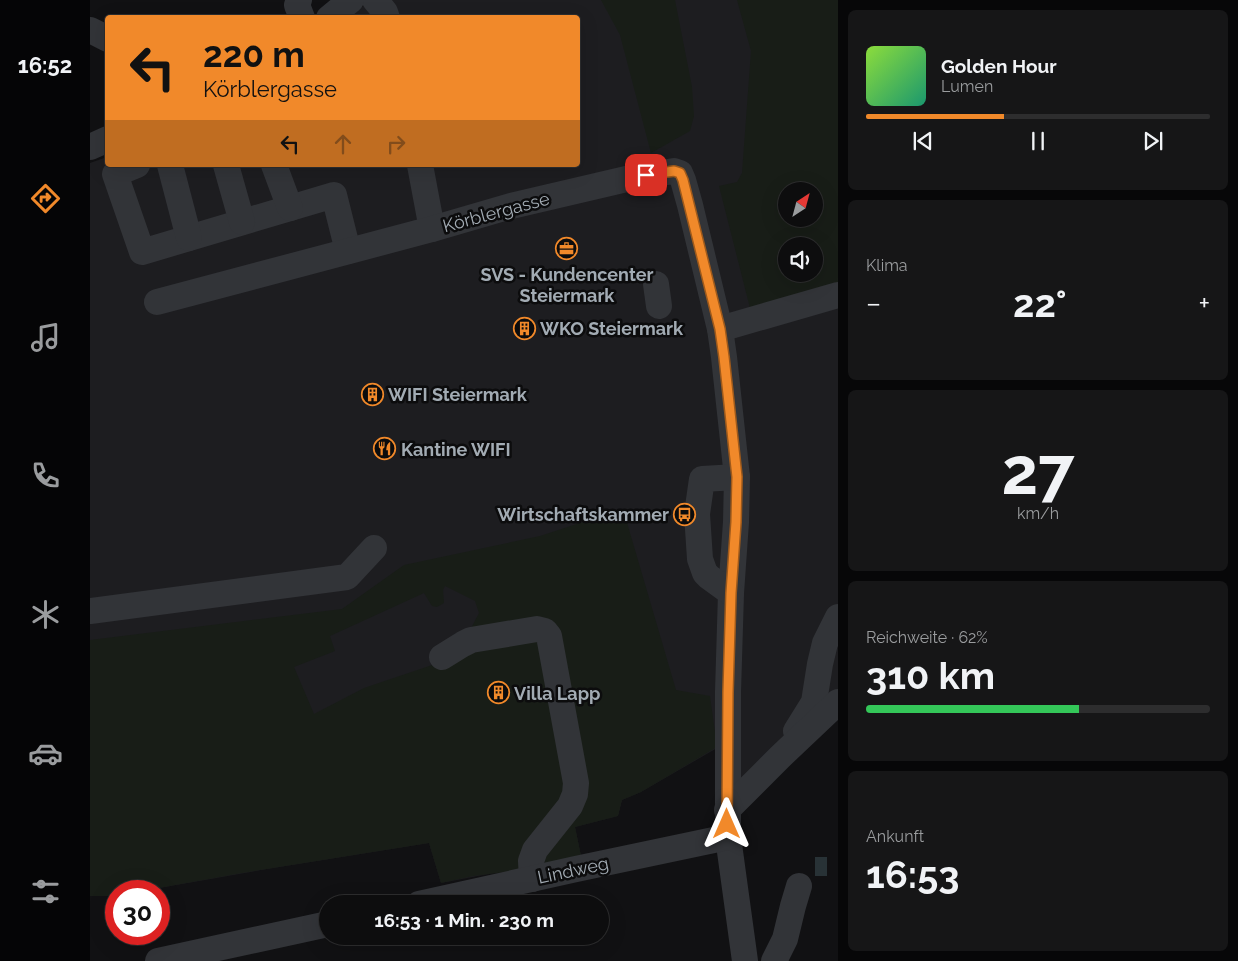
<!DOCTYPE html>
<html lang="de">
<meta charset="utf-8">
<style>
:root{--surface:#0d0d0e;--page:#161617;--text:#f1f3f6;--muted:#9a9c9e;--line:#2d2d2e;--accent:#f1892a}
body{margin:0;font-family:Raleway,sans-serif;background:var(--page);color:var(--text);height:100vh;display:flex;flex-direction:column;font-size:19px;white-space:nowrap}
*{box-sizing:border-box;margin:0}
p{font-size:16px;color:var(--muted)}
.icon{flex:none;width:28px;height:28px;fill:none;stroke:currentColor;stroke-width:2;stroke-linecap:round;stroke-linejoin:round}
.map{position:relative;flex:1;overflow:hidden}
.sheet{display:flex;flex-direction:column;gap:10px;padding:10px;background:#070708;width:400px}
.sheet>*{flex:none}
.banner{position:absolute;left:15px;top:15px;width:475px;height:152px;border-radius:5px;box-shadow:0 5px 20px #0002,0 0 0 1px var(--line);background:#f1892a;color:#111;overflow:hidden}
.needle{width:32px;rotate:36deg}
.tools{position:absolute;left:688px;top:182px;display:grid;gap:10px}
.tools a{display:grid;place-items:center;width:45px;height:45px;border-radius:50%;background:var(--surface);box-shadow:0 5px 20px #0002,0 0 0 1px var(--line);font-size:25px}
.speed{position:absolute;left:15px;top:880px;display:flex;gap:10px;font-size:25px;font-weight:700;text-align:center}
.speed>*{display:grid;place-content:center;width:65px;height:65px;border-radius:50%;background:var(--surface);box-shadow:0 5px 20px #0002,0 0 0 1px var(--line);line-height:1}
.speed .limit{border:8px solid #d22;background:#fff;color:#111}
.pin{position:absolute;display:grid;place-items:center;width:42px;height:42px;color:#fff;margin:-21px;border-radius:10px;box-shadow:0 2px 8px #0006}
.me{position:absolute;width:55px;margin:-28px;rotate:0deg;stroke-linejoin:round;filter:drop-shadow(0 0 4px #0008)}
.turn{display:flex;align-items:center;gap:18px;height:105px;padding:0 15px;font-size:22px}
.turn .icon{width:65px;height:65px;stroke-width:2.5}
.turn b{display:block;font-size:35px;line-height:42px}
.lanes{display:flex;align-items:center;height:48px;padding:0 15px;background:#0003;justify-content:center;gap:25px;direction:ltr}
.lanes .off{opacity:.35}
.big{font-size:38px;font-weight:700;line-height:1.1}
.sheet .card{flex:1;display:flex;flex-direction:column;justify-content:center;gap:8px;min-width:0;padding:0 18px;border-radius:8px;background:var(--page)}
.sheet .dial{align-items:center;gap:0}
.dial b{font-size:65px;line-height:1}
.song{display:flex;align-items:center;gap:15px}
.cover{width:60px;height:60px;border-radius:8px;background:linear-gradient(135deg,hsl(90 70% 55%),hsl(160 70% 35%))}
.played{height:5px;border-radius:2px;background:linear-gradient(90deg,var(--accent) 40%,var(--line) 40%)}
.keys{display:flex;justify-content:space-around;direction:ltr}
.heat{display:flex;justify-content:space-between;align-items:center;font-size:28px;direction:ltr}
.charge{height:8px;border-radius:4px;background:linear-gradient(90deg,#34c759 62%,var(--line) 0)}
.trip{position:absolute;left:229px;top:895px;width:290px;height:50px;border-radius:25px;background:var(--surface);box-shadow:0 5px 20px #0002,0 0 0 1px var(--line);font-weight:700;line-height:50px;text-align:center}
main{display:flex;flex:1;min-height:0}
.tab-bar{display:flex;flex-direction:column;width:90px;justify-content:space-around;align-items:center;background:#050506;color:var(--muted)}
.tab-bar .icon{width:35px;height:35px}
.tab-bar .on{color:var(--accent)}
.tab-bar b{font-size:22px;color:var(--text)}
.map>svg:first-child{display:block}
.built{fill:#1d1d20;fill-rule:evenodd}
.green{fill:#181d17;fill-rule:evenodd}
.water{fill:#283236}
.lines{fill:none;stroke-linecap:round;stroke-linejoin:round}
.minor{stroke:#323438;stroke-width:26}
.route-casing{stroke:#9d591b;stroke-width:12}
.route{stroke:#f1892a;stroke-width:9}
.labels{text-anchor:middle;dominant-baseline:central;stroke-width:5;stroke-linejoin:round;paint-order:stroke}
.street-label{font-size:18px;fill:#a2abb3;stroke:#0c0c0d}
.poi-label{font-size:18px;font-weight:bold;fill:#a2abb3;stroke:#0c0c0d;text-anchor:start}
</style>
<main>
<nav class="tab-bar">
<b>16:52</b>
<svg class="icon on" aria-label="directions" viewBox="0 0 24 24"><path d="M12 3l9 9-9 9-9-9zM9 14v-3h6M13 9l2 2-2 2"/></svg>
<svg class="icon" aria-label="music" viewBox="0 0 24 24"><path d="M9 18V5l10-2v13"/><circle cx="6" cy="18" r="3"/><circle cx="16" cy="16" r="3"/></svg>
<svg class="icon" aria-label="phone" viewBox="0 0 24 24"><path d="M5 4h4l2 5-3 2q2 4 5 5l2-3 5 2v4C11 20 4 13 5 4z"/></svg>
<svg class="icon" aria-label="climate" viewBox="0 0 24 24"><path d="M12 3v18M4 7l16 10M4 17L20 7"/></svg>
<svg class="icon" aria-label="car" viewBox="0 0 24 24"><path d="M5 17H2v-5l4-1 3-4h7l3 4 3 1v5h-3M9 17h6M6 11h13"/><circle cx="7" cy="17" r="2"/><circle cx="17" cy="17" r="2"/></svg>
<svg class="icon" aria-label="filters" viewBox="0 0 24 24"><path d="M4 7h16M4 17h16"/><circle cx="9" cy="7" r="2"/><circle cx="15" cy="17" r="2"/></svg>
</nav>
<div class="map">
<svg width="748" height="961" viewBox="0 0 748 961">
<rect width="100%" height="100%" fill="#111113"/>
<path class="built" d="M 281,0 L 748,0 L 748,702 L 637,810 L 627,748 L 551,792 L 532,800 L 528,816 L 485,827 L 491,856 L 351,883 L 339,843 L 177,869 L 52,891 L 26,891 L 26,896 L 0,896 L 0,163 L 17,157 L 18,165 L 488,165 L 488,18 L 259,17 ZM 696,191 L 724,191 L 724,219 L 696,219 ZM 696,246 L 724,246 L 724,274 L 696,274 Z"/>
<g class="green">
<path d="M 511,0 L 585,0 L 602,87 L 604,116 L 600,131 L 561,153 L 530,35 Z"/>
<path d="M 647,0 L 748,0 L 748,284 L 660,308 L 629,186 L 647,182 L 652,173 L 661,51 ZM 696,191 L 724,191 L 724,219 L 696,219 ZM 696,246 L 724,246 L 724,274 L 696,274 Z"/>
<path d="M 533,509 L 586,690 L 620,696 L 627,747 L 551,792 L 532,800 L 528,816 L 485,827 L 491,856 L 447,868 L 383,876 L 351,883 L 339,843 L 152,873 L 52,891 L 26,891 L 26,896 L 0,896 L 0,640 L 252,609 L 314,565 L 450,536 ZM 355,586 L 385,601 L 389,613 L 366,657 L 274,688 L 224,714 L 204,667 L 245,651 L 240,636 L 334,593 L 342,606 L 347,607 L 354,603 L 353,590 Z"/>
</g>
<rect class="water" x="725" y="857" width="12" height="19"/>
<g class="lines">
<g class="minor">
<path d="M 209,0 L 207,5 L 212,18"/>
<path d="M 285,0 L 295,12 L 297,18"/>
<path d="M 239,18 L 261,0"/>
<path d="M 0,30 L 18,39"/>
<path d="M 0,147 L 18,139"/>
<path d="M 47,165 L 25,174 L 52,252 L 244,195 L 258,251"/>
<path d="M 80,165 L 99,238"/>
<path d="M 136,165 L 152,222"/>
<path d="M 184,165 L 200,208"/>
<path d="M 330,165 L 342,229"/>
<path d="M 566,284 L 569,306"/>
<path d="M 67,302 L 342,229 L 421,206 L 545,177 L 584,171 L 590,173 L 593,180 L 600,205 L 630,329 L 634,357 L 647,477 L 646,522 L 641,593 L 638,692 L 638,837 L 655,961"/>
<path d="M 630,329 L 748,295"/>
<path d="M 641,593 L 619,577 L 615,573 L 610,559 L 607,514 L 612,479 L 647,477"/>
<path d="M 0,611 L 257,577 L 284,548"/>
<path d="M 352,657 L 373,644 L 381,640 L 447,629 L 455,631 L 459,636 L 486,783 L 485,794 L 480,806 L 445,850 L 441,861 L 442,879"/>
<path d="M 706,731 L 724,702 L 730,664 L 735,643 L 748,617"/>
<path d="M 637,810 L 690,757 L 748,702"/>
<path d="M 329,904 L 486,869 L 638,837"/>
<path d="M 68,961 L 238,924"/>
<path d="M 684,961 L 695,939 L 703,906 L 709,886"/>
</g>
</g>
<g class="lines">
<defs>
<path id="route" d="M 556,175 L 584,171 L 590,173 L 593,180 L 630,329 L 634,357 L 647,477 L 646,522 L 641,593 L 638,692 L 637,824"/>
</defs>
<use href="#route" class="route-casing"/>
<use href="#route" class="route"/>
</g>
<defs>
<symbol id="office-ring" viewBox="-11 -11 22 22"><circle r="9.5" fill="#0c0c0d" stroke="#f1892a" stroke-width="1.5"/><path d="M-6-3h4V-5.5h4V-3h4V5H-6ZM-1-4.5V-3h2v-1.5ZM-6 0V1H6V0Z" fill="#f1892a"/></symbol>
<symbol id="building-ring" viewBox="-11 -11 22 22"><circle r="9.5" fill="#0c0c0d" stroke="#f1892a" stroke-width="1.5"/><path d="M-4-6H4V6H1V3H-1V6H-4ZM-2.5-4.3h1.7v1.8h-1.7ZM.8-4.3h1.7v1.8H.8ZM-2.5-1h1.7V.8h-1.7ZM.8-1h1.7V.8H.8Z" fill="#f1892a"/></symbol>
<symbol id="restaurant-ring" viewBox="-11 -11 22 22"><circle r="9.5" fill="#0c0c0d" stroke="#f1892a" stroke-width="1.5"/><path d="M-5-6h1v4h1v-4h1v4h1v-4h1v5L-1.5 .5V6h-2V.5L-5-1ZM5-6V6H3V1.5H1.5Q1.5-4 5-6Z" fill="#f1892a"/></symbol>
<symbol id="bus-ring" viewBox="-11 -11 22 22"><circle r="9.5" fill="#0c0c0d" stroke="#f1892a" stroke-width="1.5"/><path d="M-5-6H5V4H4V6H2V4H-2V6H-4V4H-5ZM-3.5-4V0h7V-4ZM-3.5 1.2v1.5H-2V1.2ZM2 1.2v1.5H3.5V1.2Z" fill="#f1892a"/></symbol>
</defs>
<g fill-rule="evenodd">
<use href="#office-ring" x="464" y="236" width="25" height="25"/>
<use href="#building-ring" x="422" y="316" width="25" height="25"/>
<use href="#building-ring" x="270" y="382" width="25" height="25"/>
<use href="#restaurant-ring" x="282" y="436" width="25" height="25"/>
<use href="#bus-ring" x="582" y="502" width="25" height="25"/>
<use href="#building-ring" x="396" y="680" width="25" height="25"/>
</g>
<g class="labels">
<g class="street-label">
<text transform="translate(406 212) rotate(-15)">Körblergasse</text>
<text transform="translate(483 870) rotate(-12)">Lindweg</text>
</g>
<g class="poi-label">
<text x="477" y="274" text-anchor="middle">SVS - Kundencenter<tspan x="477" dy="21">Steiermark</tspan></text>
<text x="450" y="328">WKO Steiermark</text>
<text x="298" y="394">WIFI Steiermark</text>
<text x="311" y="449">Kantine WIFI</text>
<text x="579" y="514" text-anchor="end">Wirtschaftskammer</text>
<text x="424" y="693">Villa Lapp</text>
</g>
</g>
</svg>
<div class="tools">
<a><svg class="needle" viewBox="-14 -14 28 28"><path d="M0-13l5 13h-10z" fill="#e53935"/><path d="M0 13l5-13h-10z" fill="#9a9c9e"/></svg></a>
<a><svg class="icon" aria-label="sound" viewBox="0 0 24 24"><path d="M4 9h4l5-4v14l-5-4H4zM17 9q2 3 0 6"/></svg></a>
</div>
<div class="speed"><div class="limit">30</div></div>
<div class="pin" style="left:556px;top:175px;background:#d93025"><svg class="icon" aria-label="arrive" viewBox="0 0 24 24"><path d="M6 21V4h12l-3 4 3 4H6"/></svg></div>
<svg class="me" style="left:637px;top:824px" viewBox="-20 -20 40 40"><path d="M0-17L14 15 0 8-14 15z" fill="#f1892a" stroke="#fff" stroke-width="4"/></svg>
<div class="trip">16:53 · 1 Min. · 230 m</div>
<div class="banner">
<div class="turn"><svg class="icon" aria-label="left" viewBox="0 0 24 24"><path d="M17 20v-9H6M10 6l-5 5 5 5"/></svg><div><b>220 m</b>Körblergasse</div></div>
<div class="lanes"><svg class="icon" aria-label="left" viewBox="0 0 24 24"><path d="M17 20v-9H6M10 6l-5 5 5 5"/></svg><svg class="icon off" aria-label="ahead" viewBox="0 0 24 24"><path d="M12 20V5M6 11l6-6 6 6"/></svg><svg class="icon off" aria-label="right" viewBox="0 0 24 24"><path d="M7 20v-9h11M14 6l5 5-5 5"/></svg></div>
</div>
</div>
<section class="sheet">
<div class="card">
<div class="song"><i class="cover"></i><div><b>Golden Hour</b><p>Lumen</p></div></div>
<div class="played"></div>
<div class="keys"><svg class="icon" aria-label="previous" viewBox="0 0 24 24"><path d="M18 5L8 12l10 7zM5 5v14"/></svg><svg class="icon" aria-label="pause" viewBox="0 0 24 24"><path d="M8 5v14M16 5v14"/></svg><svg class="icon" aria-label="next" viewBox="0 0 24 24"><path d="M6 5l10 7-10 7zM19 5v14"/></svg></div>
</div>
<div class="card"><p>Klima</p>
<div class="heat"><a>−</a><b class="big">22°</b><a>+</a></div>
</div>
<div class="card dial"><b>27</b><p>km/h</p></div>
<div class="card"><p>Reichweite · 62%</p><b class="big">310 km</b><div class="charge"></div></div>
<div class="card"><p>Ankunft</p><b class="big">16:53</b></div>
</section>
</main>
